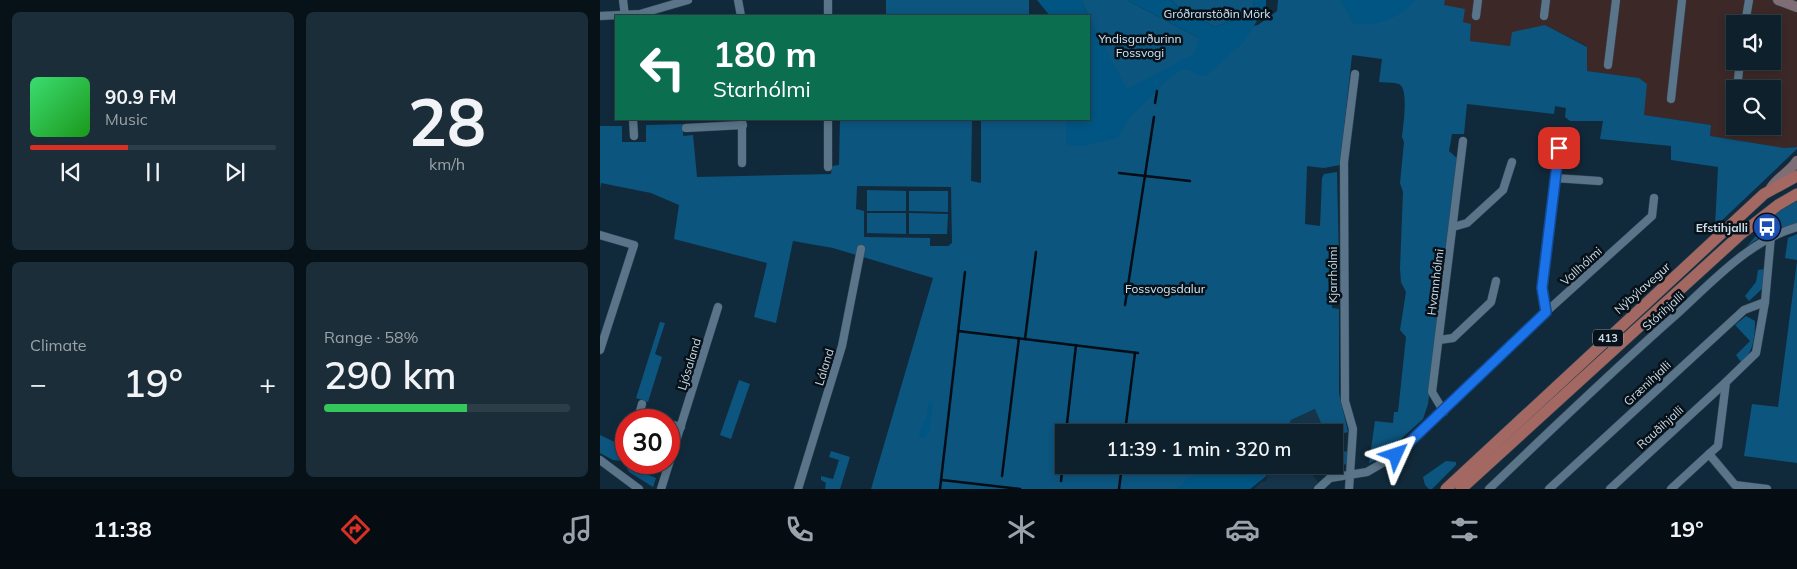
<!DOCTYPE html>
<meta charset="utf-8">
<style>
:root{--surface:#0d202c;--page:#1b2d38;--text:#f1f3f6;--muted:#9aa3a9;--line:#2d3e48;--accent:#d93025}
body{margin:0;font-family:Mulish,sans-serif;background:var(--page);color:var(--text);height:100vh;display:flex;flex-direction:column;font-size:19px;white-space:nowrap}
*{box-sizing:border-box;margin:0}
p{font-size:16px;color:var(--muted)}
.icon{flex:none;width:28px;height:28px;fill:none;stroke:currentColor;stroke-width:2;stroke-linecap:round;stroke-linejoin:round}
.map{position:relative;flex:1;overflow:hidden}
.side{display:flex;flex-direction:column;gap:12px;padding:12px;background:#071218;width:600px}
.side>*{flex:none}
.hud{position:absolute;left:15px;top:15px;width:475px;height:105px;border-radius:0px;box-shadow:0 2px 8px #0003,0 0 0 1px var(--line);background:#0b6e4f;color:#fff;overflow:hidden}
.tools{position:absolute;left:1126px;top:15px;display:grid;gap:10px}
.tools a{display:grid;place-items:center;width:55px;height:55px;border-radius:0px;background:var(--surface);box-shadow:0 2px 8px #0003,0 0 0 1px var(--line);font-size:25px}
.speed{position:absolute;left:15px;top:409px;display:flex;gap:10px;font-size:25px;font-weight:700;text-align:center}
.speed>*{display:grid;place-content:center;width:65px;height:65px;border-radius:50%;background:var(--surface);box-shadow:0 2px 8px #0003,0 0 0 1px var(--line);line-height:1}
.speed .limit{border:8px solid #d22;background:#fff;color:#111}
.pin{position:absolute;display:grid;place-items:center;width:42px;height:42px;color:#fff;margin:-21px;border-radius:10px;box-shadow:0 2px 8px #0006}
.me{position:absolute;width:55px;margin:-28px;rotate:48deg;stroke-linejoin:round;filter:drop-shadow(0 0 4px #0008)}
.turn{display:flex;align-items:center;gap:18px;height:105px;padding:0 15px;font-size:22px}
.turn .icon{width:65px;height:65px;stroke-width:2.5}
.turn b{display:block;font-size:35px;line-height:42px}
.big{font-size:38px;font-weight:600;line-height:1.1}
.side .tile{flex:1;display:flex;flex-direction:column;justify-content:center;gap:8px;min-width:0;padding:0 18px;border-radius:8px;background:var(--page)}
.side .dial{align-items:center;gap:0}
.dial b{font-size:65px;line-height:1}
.song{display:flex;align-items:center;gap:15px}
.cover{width:60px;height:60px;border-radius:8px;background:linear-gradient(135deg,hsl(140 70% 55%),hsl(120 70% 35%))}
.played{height:5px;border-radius:2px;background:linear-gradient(90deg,var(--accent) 40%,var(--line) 40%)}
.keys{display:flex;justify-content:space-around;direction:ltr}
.heat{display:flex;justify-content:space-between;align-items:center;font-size:28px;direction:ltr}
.charge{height:8px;border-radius:4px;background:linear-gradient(90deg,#34c759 58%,var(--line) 0)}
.side .tiles{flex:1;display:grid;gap:12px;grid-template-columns:repeat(2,1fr)}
.trip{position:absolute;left:455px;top:424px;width:288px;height:50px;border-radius:0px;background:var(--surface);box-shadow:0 2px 8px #0003,0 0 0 1px var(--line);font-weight:600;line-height:50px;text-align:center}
.dock{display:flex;height:80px;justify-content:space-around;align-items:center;background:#050d12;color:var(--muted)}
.dock .icon{width:35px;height:35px}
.dock .current{color:var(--accent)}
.dock b{font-size:22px;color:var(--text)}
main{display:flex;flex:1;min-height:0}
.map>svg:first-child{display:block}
.commercial{fill:#3c2827;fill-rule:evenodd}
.built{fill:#16354b}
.green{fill:#0c557f;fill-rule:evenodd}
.forest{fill:#005582}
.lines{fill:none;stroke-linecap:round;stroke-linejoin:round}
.stream{stroke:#040d16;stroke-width:2.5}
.street-casing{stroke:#354654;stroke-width:9}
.secondary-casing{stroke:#354654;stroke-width:11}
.primary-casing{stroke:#354654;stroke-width:12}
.street{stroke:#5a7589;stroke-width:8}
.secondary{stroke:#7f6e76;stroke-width:10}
.primary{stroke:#a46863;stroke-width:11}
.route-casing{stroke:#114b97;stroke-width:12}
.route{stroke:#1a73e8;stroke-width:9}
.labels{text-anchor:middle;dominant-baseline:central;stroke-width:5;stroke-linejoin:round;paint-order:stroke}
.shield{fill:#071119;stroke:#919ea8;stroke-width:1}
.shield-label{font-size:11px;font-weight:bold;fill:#ccdbe6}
.park-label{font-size:12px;fill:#d2e7f7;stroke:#071119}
.poi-label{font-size:12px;font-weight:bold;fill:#ccdbe6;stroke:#071119;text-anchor:end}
.street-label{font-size:12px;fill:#ccdbe6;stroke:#071119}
</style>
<main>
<section class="side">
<div class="tiles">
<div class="tile">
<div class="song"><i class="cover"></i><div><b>90.9 FM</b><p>Music</p></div></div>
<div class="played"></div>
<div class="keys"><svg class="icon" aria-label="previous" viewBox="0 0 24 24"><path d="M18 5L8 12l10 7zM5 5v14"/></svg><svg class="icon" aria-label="pause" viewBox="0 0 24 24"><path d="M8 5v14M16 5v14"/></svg><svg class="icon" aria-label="next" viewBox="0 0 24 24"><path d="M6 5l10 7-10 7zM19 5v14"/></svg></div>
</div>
<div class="tile dial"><b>28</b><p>km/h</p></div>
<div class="tile"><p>Climate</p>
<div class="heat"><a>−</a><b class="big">19°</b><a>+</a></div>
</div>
<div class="tile"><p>Range · 58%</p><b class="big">290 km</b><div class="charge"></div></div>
</div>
</section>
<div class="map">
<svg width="1197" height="489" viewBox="0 0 1197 489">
<rect width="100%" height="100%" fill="#112a3b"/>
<path class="commercial" d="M 845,0 L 1197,0 L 1197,147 L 1184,148 L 1110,136 L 1111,125 L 1044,115 L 1039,78 L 987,71 L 987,46 L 945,25 L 910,46 L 869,41 L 871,24 L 863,22 L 844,5 ZM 1135,24 L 1172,24 L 1172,61 L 1135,61 ZM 1135,89 L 1172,89 L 1172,126 L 1135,126 Z"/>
<g class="built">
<path d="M 716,409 L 725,432 L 686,432 L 691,420 Z"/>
<path d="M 671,465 L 710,465 L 710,472 L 718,482 L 712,489 L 654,489 L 661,482 L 666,481 Z"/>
</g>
<g class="green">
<rect x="286" y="0" width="143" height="16"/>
<path d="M 481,0 L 527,0 L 599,38 L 658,25 L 677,11 L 678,0 L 845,0 L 844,5 L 865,9 L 863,22 L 871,24 L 870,41 L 910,46 L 912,32 L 945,25 L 987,47 L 987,71 L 1039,78 L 1047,84 L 1044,115 L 1111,125 L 1110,136 L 1184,148 L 1197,147 L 1197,149 L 1115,227 L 1118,167 L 1071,160 L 1071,146 L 1000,139 L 1003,121 L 970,121 L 965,117 L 966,108 L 955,106 L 954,114 L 867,104 L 864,134 L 852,134 L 849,151 L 858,159 L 828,404 L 823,419 L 779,459 L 769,463 L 775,421 L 793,423 L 794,412 L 798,412 L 806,337 L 800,330 L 806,292 L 801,282 L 800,268 L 803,192 L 800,183 L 804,142 L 802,137 C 803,127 809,88 799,84 C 793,82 785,83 779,82 L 782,59 L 752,55 L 740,165 L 724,168 L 707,166 L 705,224 L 720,226 L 722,178 L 724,174 L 737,172 L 739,262 L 731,265 L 732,308 L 739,309 L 739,393 L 748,432 L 734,436 L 734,432 L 725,432 L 715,409 L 691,420 L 686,432 L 464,432 L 464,465 L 671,465 L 666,476 L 650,489 L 271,489 L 333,278 L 233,248 L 193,241 L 176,323 L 154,317 L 167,263 L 74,239 L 79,205 L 51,193 L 1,183 L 0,190 L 0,126 L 22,126 L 22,142 L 46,142 L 46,125 L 84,124 L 83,136 L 93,135 L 97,177 L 231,174 L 232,166 L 239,165 L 240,119 L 372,119 L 371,181 L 381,183 L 381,119 L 489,119 L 498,38 ZM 257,186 L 351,187 L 352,243 L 348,246 L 330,246 L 330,238 L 264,237 L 264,211 L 256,209 Z"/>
<path d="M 571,0 L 654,0 L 653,8 L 644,16 L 615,27 L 577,6 Z"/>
<path d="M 267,190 L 306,191 L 306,211 L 267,211 Z"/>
<path d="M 309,191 L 348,191 L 348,212 L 309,211 Z"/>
<path d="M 1197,201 L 1197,223 L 1167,233 L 1147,246 L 1161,230 L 1163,232 L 1173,225 L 1170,220 L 1177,212 Z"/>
<path d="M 267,213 L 306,213 L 306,234 L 267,233 Z"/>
<path d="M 309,213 L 348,214 L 347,234 L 309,234 Z"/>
<path d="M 1197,234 L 1197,260 L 1185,258 L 1188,238 Z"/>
<path d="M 1197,261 L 1197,463 L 1144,456 L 1152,404 L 1178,407 Z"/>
<path d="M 1164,269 L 1162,289 L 1149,301 L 1145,296 L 1156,282 L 1158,270 Z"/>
<path d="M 1146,316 L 1155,321 C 1155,335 1154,353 1141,362 L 1136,355 L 1150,341 L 1135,325 Z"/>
<path d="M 60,322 L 65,323 L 55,354 L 62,357 L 48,402 L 36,398 Z"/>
<path d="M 139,380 L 150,384 L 131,439 L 120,435 Z"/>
<path d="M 0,435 L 25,447 L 21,461 L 13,460 L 0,453 Z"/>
<path d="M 231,451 L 250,457 L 240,489 L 225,489 L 226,483 L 221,480 L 221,476 L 233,479 L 239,460 L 229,457 Z"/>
<path d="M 742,451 L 750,452 L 747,464 L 728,468 L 727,465 L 734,465 L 734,452 Z"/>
<path d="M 846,461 L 856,462 L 856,465 L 832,489 L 829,489 L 825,485 L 823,477 Z"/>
<path d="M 25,465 L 56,478 L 53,487 L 29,472 Z"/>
</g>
<g class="forest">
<path d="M 437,0 L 485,0 L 482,2 L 488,16 L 450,16 Z"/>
<path d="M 527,0 L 571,0 L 577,6 L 615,27 L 644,16 L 653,8 L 654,0 L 666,0 L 666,6 L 644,42 L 607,75 L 600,76 L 589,70 L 580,70 L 564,83 L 528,120 L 518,138 L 482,146 L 466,145 L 466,119 L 489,119 L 489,17 L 527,89 L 594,54 L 599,38 Z"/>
<path d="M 740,0 L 815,0 C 799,19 778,26 754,24 Z"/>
<path d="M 329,402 L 333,404 L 329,433 L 323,439 L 319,437 L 319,431 L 326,418 Z"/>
<path d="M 602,465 L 649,465 L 666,476 L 650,489 L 577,489 Z"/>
</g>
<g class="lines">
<g class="stream">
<path d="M 555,103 L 557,91"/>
<path d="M 519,173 L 590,181"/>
<path d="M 525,305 L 554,117"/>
<path d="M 358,331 L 538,353"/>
<path d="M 425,339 L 436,252"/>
<path d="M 466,432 L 476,345"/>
<path d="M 525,432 L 535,353"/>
<path d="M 402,476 L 419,338"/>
<path d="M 342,480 L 420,489"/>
<path d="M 461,481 L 464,453"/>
<path d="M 340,489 L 365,272"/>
<path d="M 519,489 L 522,465"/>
</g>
<defs>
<g id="street">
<path d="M 23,0 L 25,16"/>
<path d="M 138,0 L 141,16"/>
<path d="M 228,0 L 228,16"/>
<path d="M 0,16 L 40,14 L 88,0"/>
<path d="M 876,16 L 878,0"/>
<path d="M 944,16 L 946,0"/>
<path d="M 1145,24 L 1149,0"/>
<path d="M 1008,65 L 1016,0"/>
<path d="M 1137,89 L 1140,61"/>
<path d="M 1071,99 L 1082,0"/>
<path d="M 33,119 L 34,136"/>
<path d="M 1133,120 L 1135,104"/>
<path d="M 86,128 L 143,125"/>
<path d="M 142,163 L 142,119"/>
<path d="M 228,167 L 228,119"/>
<path d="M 955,178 L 999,181"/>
<path d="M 853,227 L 867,223 L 903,190 L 912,162"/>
<path d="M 0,235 L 34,245 L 0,350"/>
<path d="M 946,312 L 942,287 L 959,148"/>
<path d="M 839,340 L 853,338 L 891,302 L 896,281"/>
<path d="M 42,404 L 39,415 L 56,420"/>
<path d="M 844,412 L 832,392 L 863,141"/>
<path d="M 69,424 L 81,427"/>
<path d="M 0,460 L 39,489"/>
<path d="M 61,489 L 118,307"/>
<path d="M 198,489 L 242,346 L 261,249"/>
<path d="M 718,489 L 730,478 L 767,472 L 796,455 L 946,312 L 1052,216 L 1054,198"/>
<path d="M 749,489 L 753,429 L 745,401 L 744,162 L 755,74"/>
<path d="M 889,489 C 951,430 1013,370 1078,313 C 1114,280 1149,241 1197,227"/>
<path d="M 949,489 L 1144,310 L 1165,302"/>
<path d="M 1010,489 L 1126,382"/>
<path d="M 1071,489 L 1109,454"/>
<path d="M 1167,489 L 1135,485 L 1109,454 L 1118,446 L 1126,382 L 1156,353 L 1165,302 L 1171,236"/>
</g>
<g id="secondary">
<path d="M 1178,0 L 1197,7"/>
<path d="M 1171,188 C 1178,177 1190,172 1197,161"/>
</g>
<g id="primary">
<path d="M 846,489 L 1164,194 L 1197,176"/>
<path d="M 861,489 L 1141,234 L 1178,205 L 1197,194"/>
</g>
</defs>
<use href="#street" class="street-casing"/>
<use href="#secondary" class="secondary-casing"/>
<use href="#primary" class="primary-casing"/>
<use href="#street" class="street"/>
<use href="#secondary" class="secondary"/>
<use href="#primary" class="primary"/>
</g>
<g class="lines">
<defs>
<path id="route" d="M 796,455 L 946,312 L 942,288 L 959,148"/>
</defs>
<use href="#route" class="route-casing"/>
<use href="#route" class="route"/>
</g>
<defs>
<symbol id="bus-disc" viewBox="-11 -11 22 22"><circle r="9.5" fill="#1a4fb4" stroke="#071119"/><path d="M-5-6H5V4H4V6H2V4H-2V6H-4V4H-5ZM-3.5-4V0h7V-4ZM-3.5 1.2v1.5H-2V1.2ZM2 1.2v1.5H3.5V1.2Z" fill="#fff"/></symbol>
</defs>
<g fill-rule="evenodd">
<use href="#bus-disc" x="1151" y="211" width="32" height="32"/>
</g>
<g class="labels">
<rect class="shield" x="993" y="329.5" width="30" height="17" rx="4"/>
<g class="shield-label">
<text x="1008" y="338">413</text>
</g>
<g class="park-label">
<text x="617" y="13">Gróðrarstöðin Mörk</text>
<text x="540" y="38">Yndisgarðurinn<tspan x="540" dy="14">Fossvogi</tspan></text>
<text x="565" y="288">Fossvogsdalur</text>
</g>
<g class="poi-label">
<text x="1148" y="227">Efstihjalli</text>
</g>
<g class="street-label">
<text transform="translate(981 266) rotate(-42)">Vallhólmi</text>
<text transform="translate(732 275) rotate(-90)">Kjarrhólmi</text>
<text transform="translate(835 282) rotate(-83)">Hvannhólmi</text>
<text transform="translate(1042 288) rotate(-42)">Nýbýlavegur</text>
<text transform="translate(1063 311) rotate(-42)">Stórihjalli</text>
<text transform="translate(89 364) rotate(-73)">Ljósaland</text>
<text transform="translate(224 367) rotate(-73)">Láland</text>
<text transform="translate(1047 383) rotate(-43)">Grænihjalli</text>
<text transform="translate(1060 427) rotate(-42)">Rauðihjalli</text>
</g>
</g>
</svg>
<div class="tools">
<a><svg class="icon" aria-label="sound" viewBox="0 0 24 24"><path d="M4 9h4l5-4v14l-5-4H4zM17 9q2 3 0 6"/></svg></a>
<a><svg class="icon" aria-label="search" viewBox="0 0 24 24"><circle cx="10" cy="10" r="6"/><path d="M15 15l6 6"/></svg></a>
</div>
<div class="speed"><div class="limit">30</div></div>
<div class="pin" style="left:959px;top:148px;background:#d93025"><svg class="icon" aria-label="arrive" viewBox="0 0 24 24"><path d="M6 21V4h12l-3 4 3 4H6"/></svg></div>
<svg class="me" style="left:796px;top:455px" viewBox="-20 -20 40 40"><path d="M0-17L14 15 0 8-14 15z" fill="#1a73e8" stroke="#fff" stroke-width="4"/></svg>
<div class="trip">11:39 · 1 min · 320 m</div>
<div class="hud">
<div class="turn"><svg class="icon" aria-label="left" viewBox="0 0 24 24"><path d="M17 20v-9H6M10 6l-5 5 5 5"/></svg><div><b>180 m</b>Starhólmi</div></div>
</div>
</div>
</main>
<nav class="dock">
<b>11:38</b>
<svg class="icon current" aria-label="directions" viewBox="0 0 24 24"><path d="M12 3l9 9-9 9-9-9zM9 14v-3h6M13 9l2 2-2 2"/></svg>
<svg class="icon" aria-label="music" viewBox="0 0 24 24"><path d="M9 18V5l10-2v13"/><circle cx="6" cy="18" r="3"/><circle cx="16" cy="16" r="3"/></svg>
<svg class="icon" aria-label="phone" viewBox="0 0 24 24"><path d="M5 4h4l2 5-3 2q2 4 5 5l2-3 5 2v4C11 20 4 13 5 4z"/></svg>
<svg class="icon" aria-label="climate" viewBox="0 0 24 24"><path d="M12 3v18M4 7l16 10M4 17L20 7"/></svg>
<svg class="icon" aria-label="car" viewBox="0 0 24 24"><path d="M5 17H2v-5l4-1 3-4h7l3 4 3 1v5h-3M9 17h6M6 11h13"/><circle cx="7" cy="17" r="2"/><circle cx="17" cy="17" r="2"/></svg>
<svg class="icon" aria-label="filters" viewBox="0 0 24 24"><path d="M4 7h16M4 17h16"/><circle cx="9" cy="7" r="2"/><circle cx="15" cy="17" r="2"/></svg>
<b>19°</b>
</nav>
